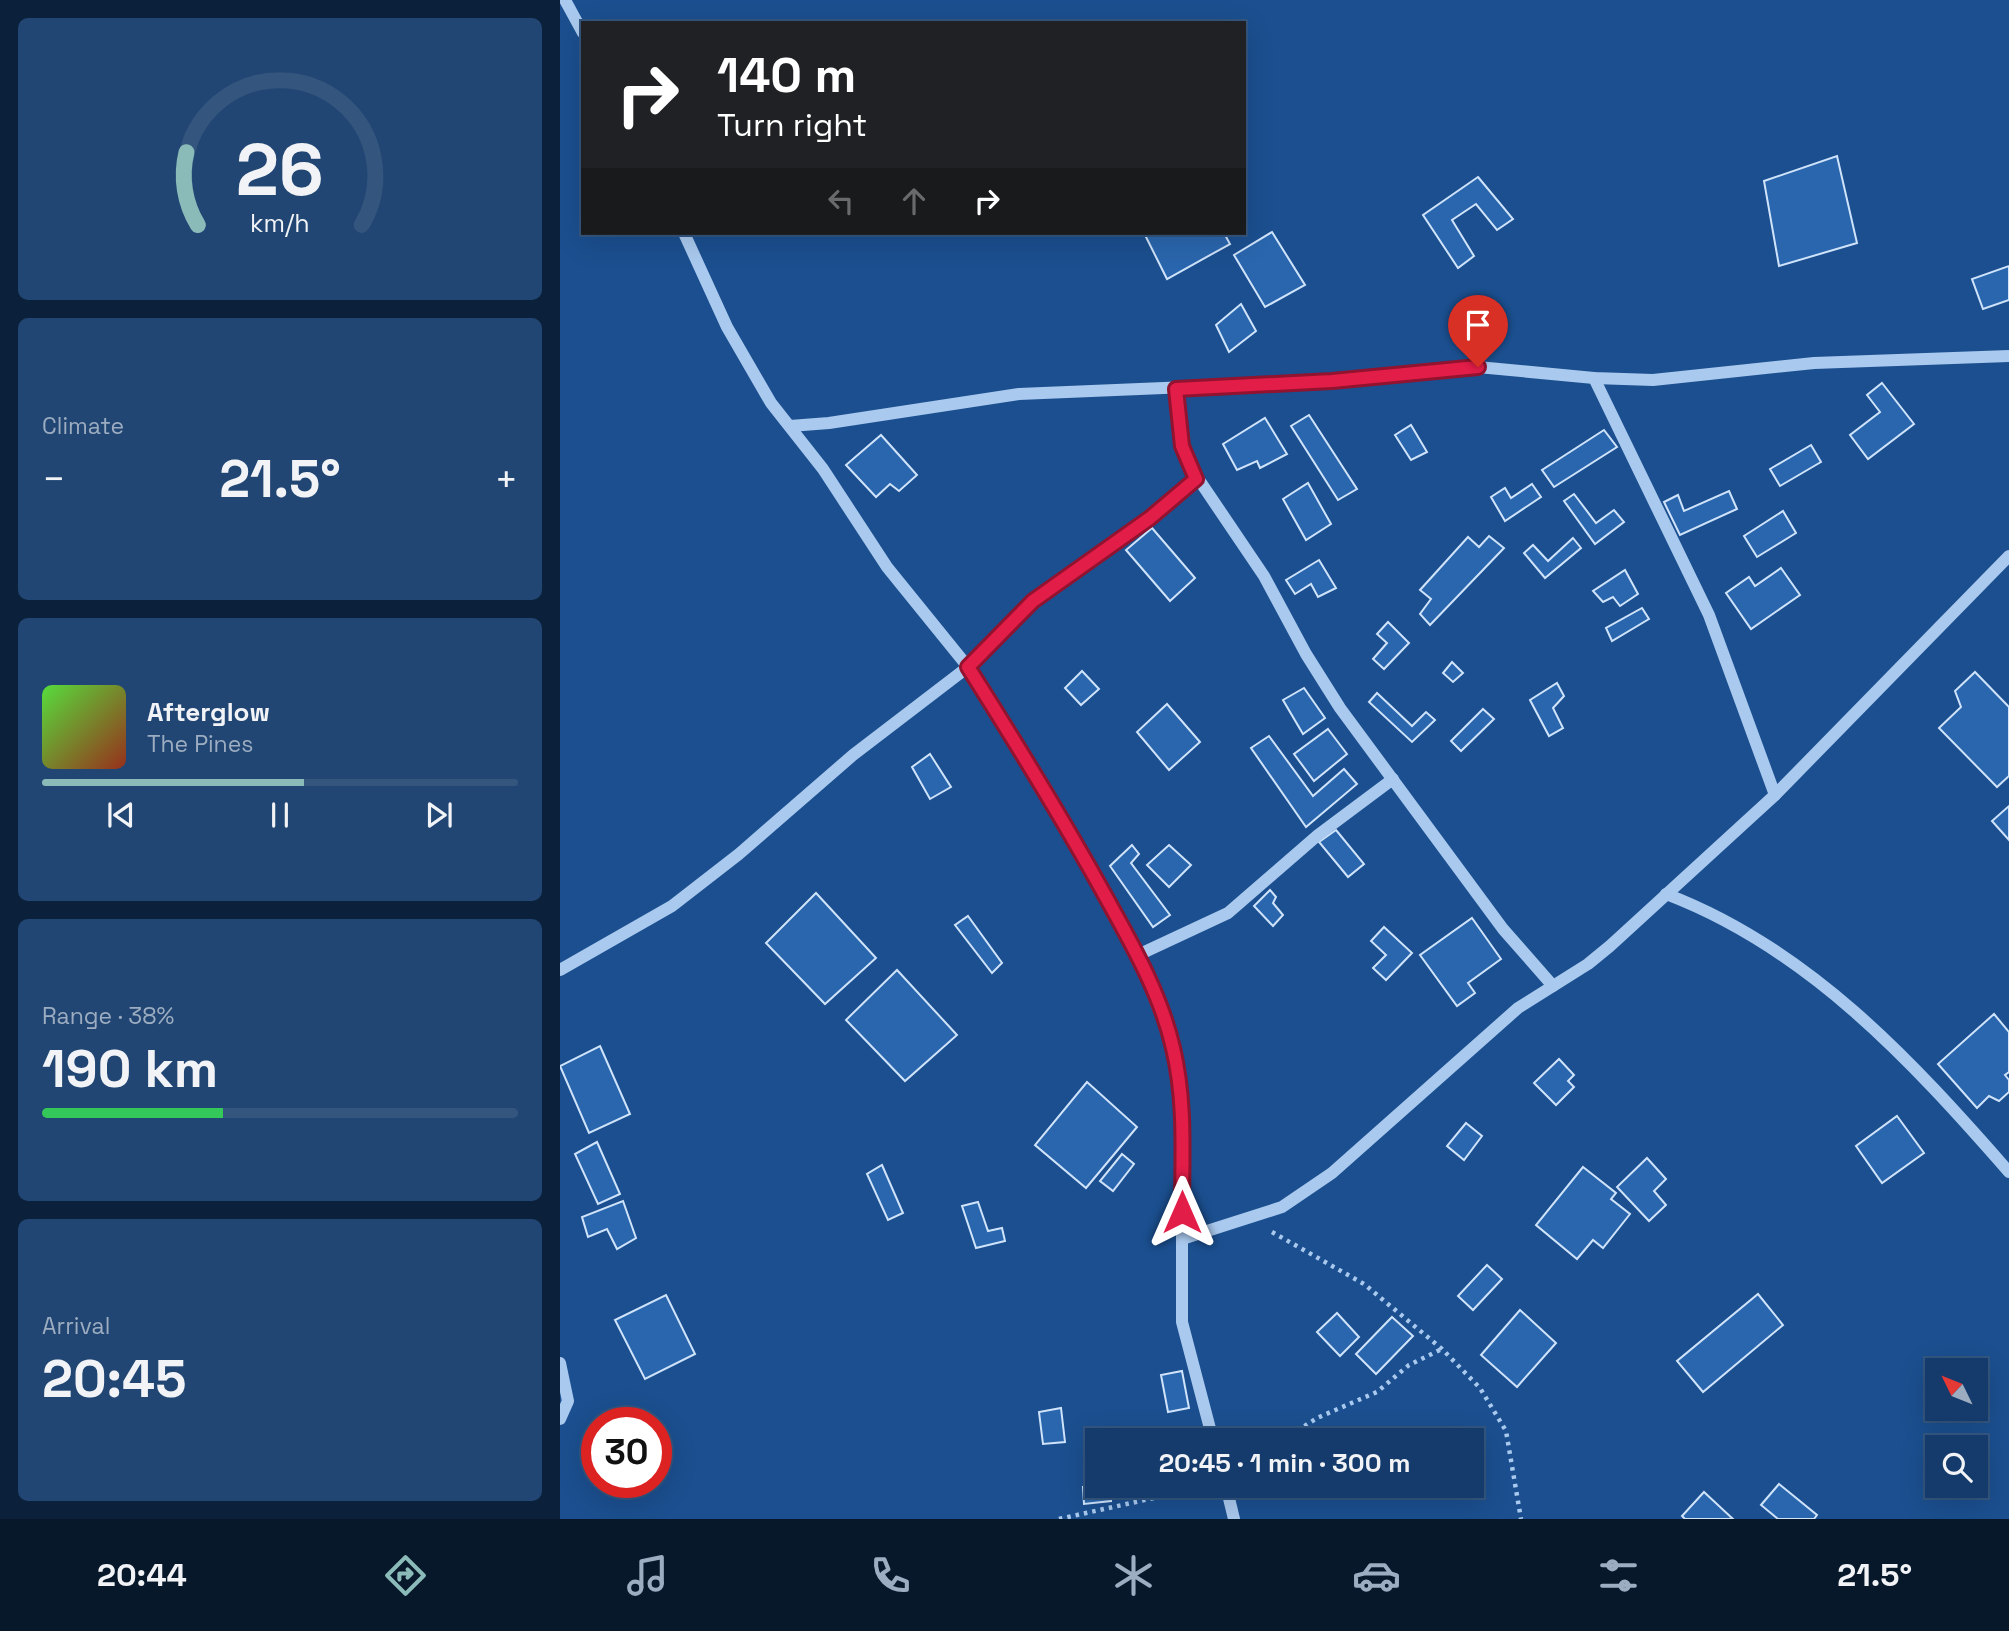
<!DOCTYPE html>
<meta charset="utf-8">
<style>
:root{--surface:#143b6b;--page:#214673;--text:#f1f3f6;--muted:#9dadc1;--line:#33557e;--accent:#8bbbb9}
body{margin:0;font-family:"Space Grotesk",sans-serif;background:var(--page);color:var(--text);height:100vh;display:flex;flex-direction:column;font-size:26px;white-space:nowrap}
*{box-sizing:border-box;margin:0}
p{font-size:23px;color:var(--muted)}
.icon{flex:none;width:38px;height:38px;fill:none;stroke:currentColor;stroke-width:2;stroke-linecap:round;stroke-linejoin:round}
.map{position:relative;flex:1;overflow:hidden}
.details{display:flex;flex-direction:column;gap:18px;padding:18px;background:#0b203b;width:560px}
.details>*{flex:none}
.banner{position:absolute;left:21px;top:21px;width:665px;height:214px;border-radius:0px;box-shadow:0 7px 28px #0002,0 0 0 2px var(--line);background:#202124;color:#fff;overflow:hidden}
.needle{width:46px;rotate:313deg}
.tools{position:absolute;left:1365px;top:1358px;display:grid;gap:14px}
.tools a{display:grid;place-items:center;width:63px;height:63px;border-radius:0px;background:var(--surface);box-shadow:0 7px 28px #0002,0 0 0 2px var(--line);font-size:35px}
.speed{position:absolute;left:21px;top:1407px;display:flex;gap:14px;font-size:35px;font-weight:700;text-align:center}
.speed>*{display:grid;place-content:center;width:91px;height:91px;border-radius:50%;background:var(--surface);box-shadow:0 7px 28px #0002,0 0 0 2px var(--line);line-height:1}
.speed .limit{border:10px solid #d22;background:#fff;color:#111}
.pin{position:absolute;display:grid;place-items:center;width:60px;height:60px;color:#fff;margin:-72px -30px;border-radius:50% 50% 50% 0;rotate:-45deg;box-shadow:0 0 7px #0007}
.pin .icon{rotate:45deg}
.me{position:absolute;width:77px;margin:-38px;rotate:0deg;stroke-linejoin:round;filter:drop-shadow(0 0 5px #0008)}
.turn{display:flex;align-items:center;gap:24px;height:147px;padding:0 21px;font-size:32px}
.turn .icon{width:91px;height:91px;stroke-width:2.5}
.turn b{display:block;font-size:49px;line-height:60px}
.lanes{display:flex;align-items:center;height:66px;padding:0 21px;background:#0003;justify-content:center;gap:35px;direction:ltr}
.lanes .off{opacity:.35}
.big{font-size:52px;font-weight:700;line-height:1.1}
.details .widget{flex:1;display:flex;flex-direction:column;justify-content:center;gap:10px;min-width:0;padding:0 24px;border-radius:10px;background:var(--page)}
.details .dial{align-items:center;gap:0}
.dial svg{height:182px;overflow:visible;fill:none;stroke:var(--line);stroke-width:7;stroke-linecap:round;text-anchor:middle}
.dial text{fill:var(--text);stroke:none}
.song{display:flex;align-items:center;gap:21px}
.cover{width:84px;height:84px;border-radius:10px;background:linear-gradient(135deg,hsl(110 70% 55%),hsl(10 70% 35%))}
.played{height:7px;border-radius:4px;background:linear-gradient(90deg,var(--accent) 55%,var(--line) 55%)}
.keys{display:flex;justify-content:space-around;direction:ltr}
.heat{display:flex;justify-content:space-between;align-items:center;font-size:38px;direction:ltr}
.charge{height:10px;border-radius:5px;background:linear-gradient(90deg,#34c759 38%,var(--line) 0)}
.trip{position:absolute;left:525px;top:1428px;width:399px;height:70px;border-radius:0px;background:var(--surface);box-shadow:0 7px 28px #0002,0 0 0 2px var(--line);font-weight:700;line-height:70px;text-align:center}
.tabs{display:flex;height:112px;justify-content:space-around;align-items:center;background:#08182b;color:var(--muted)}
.tabs .icon{width:49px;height:49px}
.tabs .selected{color:var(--accent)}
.tabs b{font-size:32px;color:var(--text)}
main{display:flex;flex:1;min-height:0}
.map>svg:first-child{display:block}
.building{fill:#2a66ad;stroke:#cfe3fa;stroke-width:2}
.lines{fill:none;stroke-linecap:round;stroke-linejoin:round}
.path{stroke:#a9c9ee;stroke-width:4.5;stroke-dasharray:3.5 5;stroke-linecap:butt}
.minor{stroke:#a9c9ee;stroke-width:12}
.route-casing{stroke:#92132f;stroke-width:18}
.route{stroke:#e11d48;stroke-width:12}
</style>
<main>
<section class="details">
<div class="widget dial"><svg viewBox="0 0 100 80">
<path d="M14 69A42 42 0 1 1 86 69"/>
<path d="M14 69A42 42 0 0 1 9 37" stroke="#8bbbb9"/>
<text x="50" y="56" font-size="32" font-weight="700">26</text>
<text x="50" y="72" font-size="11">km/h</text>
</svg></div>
<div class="widget"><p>Climate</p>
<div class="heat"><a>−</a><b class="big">21.5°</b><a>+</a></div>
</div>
<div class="widget">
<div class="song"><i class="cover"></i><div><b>Afterglow</b><p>The Pines</p></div></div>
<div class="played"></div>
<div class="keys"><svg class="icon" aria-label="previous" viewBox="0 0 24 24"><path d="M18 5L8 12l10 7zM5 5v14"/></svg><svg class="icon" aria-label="pause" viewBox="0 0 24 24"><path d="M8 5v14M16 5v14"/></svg><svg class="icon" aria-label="next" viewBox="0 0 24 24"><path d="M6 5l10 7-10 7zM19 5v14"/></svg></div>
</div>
<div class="widget"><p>Range · 38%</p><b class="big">190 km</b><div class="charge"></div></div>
<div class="widget"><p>Arrival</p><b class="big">20:45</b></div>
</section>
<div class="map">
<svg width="1449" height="1519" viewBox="0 0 1449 1519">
<rect width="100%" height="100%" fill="#1b4f8f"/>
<g class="building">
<path d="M 1277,156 L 1297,243 L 1219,266 L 1204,181 Z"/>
<path d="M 918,177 L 953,219 L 937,230 L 916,204 L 892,220 L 914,256 L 898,268 L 863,215 Z"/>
<path d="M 712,232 L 745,285 L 705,307 L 674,255 Z"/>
<path d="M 584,233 L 664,233 L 670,244 L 607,279 Z"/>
<path d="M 1449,266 L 1449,300 L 1423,309 L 1412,279 Z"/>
<path d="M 681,304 L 696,331 L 669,352 L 656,325 Z"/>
<path d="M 1322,383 L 1354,424 L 1308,459 L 1290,435 L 1320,412 L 1307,395 Z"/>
<path d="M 749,415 L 797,489 L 778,500 L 731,426 Z"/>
<path d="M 705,418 L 727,454 L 700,468 L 697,461 L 677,470 L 663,444 Z"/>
<path d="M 851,425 L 867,452 L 851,460 L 835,435 Z"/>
<path d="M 1044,430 L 1057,447 L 994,487 L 982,470 Z"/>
<path d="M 321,435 L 357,475 L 339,491 L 330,484 L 316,497 L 286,465 Z"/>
<path d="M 1251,445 L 1261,462 L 1220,486 L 1210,469 Z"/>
<path d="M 748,483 L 771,524 L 746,540 L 723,499 Z"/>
<path d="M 972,484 L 981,497 L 945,521 L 931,497 L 945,488 L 951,498 Z"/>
<path d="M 1169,491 L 1177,509 L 1120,535 L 1104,502 L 1118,495 L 1124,511 Z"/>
<path d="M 1014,494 L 1036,523 L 1054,510 L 1064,522 L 1035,544 L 1004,501 Z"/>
<path d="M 1223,511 L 1236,533 L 1197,557 L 1184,536 Z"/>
<path d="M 592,528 L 635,578 L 610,601 L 566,550 Z"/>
<path d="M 929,536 L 944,548 L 870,625 L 860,614 L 871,599 L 860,590 L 908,537 L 919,547 Z"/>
<path d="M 1013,538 L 1021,548 L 985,578 L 964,553 L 973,545 L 988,561 Z"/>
<path d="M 759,560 L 776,588 L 758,597 L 751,584 L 735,594 L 726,580 Z"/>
<path d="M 1221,568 L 1240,595 L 1191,629 L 1166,593 L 1189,577 L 1195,586 Z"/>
<path d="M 1065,570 L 1078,594 L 1060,606 L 1053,597 L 1043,602 L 1033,591 Z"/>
<path d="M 1082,608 L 1089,619 L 1052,641 L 1046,628 Z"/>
<path d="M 828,622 L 849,643 L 824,669 L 813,659 L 827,643 L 817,634 Z"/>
<path d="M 892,662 L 903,673 L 893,682 L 883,673 Z"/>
<path d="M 522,671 L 539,689 L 521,705 L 505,688 Z"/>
<path d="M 1415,672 L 1449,707 L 1449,776 L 1437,787 L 1379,728 L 1401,707 L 1395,691 Z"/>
<path d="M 997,683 L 1004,696 L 993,708 L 1003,728 L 989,736 L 970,700 Z"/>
<path d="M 744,688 L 765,718 L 743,734 L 723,700 Z"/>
<path d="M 817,693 L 852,726 L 866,712 L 875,720 L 852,742 L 809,702 Z"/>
<path d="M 607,704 L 640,742 L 609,770 L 577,732 Z"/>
<path d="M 923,709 L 934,719 L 901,751 L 891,741 Z"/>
<path d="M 768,729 L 787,754 L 754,781 L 734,754 Z"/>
<path d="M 709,736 L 753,796 L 784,769 L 797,784 L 746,827 L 691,748 Z"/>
<path d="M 370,754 L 391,787 L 370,799 L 352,767 Z"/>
<path d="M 1449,806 L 1449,840 L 1432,821 Z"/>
<path d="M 776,830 L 804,864 L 788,877 L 759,842 Z"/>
<path d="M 572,845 L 579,854 L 571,863 L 610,915 L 593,927 L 550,866 Z"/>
<path d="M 609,845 L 631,865 L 609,887 L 587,865 Z"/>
<path d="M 710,890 L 716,897 L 713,903 L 723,915 L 713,926 L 694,906 Z"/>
<path d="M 256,893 L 316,958 L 265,1004 L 206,943 Z"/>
<path d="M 408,916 L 442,963 L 432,973 L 395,925 Z"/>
<path d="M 912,918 L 941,959 L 908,983 L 915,993 L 897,1006 L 860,955 Z"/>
<path d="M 824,927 L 852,953 L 826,980 L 813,968 L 826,955 L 811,941 Z"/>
<path d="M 337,970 L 397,1035 L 345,1081 L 286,1020 Z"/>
<path d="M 1434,1014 L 1449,1032 L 1449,1072 L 1445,1075 L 1449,1080 L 1449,1092 L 1439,1101 L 1429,1096 L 1417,1108 L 1378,1064 Z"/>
<path d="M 40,1046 L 70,1114 L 29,1133 L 0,1066 Z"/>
<path d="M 999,1059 L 1014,1075 L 1008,1081 L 1014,1087 L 996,1105 L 974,1083 Z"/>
<path d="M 527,1082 L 577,1127 L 526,1188 L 475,1145 Z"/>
<path d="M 1337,1116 L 1364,1153 L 1322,1183 L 1296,1146 Z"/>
<path d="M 906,1123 L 922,1136 L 904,1160 L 887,1146 Z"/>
<path d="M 37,1142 L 60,1194 L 38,1204 L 15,1154 Z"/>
<path d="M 562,1154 L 574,1164 L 553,1191 L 540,1181 Z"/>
<path d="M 1087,1158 L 1106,1179 L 1094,1191 L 1106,1205 L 1089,1221 L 1057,1187 Z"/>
<path d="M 322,1165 L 343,1213 L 328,1220 L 307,1174 Z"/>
<path d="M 1023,1167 L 1056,1193 L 1051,1199 L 1070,1214 L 1043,1248 L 1033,1240 L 1017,1259 L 976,1225 Z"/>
<path d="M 63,1201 L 76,1238 L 57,1249 L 47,1229 L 28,1237 L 22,1217 Z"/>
<path d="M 418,1202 L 428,1231 L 442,1228 L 445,1241 L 416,1248 L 402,1206 Z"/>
<path d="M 927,1265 L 942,1279 L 913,1310 L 898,1296 Z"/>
<path d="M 1198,1294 L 1223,1325 L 1143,1392 L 1117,1361 Z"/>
<path d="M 106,1295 L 135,1354 L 85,1379 L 55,1320 Z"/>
<path d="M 960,1310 L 996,1343 L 957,1387 L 921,1355 Z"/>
<path d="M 777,1313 L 799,1337 L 780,1356 L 757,1332 Z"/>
<path d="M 832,1317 L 853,1336 L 816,1374 L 796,1354 Z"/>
<path d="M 622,1371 L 629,1408 L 608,1412 L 601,1375 Z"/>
<path d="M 501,1408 L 505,1442 L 483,1444 L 479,1412 Z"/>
<path d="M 1219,1484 L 1257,1515 L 1254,1519 L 1218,1519 L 1201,1505 Z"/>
<path d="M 550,1486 L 551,1501 L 524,1504 L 523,1487 Z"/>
<path d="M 1144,1492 L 1173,1519 L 1125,1519 L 1122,1516 Z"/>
</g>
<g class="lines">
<g class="path">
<path d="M 712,1232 L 804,1284 L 882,1349 L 920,1388 L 946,1431 L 961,1519"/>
<path d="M 723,1440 L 757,1418 L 817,1392 L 849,1365 L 882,1349"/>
<path d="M 499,1519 L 648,1486"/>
</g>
<g class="minor">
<path d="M 5,0 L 23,33"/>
<path d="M 124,233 L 167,327 L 211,403 L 263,469 L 327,567 L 408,667 L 500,813 L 578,955 L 613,1047 L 622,1103 L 622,1322 L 653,1440"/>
<path d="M 1034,378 L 1149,615 L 1215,795"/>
<path d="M 616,389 L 617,419 L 629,465 L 704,576 L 746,654 L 780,708 L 943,929 L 993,986"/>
<path d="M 230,426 L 269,423 L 459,394 L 772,381 L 873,369 L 918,367 L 1034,378 L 1093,380 L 1254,363 L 1449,356"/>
<path d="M 1106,894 C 1248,948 1351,1060 1449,1172"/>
<path d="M 578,955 L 668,913 L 758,835 L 833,779"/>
<path d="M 0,970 L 112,906 L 179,854 L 293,755 L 408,667 L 473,601 L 591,518 L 636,479"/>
<path d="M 622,1239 L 722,1207 L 772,1173 L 958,1008 L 1028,964 L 1050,946 L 1215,795 L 1449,556"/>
<path d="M 0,1363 L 8,1401 L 0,1419"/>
<path d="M 666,1486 L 674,1519"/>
</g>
</g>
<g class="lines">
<defs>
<path id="route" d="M 622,1212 C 622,1157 626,1102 613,1048 C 601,995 573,946 547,899 C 503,819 456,743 408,667 L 473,601 L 590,518 L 636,479 L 622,446 L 616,389 L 772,381 L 918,367"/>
</defs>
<use href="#route" class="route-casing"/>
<use href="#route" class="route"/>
</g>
</svg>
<div class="tools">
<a><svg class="needle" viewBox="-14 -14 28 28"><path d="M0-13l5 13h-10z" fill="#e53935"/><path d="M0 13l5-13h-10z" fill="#9dadc1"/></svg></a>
<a><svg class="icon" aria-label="search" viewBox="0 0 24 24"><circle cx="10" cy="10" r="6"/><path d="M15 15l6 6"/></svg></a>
</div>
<div class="speed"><div class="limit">30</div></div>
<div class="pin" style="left:918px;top:367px;background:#d93025"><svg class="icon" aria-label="arrive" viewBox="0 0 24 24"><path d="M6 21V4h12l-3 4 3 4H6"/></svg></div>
<svg class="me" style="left:622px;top:1212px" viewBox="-20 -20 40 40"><path d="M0-17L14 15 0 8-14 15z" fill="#e11d48" stroke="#fff" stroke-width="4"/></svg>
<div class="trip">20:45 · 1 min · 300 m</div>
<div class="banner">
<div class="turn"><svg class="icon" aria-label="right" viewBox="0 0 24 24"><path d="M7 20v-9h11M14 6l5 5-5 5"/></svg><div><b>140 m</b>Turn right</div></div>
<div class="lanes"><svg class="icon off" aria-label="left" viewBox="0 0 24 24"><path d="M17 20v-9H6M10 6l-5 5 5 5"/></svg><svg class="icon off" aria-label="ahead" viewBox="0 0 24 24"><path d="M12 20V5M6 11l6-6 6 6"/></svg><svg class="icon" aria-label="right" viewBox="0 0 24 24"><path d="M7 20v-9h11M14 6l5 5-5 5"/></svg></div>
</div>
</div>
</main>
<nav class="tabs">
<b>20:44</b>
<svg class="icon selected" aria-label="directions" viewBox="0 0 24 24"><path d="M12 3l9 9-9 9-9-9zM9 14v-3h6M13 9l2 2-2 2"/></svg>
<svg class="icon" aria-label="music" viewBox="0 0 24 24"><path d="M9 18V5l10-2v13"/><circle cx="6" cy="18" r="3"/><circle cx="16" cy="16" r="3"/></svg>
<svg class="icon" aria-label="phone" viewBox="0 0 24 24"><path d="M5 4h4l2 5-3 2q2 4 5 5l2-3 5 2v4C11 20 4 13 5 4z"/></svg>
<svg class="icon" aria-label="climate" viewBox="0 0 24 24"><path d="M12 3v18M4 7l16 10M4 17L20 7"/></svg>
<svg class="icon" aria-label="car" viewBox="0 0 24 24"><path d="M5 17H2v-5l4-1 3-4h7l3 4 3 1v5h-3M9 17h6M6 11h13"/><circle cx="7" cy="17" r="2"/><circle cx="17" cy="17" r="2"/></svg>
<svg class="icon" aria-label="filters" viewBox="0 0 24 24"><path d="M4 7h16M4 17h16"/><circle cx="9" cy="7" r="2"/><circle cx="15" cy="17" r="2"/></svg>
<b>21.5°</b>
</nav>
